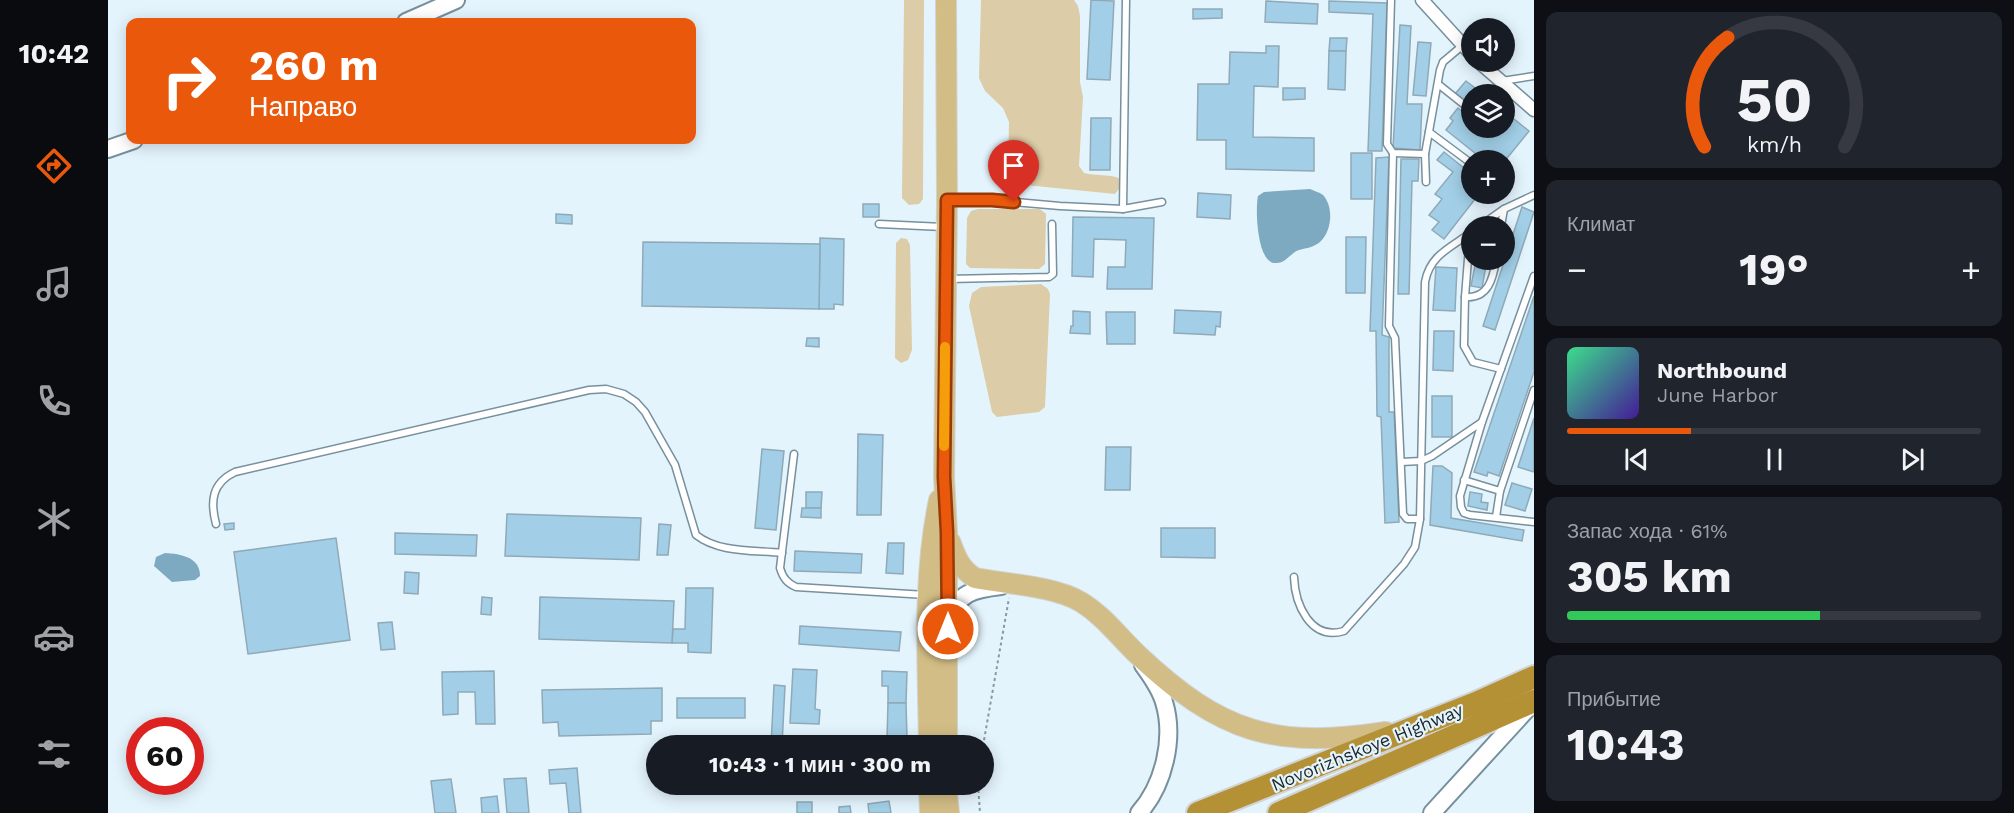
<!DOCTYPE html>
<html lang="ru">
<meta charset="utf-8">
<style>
:root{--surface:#171b24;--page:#20242c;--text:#f1f3f6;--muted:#9ea1a6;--line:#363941;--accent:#ea580c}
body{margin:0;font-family:"Work Sans",sans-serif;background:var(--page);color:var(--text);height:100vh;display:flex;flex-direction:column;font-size:22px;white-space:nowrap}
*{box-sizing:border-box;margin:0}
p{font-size:20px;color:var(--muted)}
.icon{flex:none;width:33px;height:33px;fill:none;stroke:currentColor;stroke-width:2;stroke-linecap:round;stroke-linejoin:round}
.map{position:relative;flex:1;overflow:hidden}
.panel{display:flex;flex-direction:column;gap:12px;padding:12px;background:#0d0f14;width:480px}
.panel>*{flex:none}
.guide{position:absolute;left:18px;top:18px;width:570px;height:126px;border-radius:12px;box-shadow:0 3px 15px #0003;background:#ea580c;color:#fff;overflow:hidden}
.tools{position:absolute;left:1353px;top:18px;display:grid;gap:12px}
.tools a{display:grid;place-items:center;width:54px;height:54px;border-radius:50%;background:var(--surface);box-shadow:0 3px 15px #0003;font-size:30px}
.speed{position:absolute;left:18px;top:717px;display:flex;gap:12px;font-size:30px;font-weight:700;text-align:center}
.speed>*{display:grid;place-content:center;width:78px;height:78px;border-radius:50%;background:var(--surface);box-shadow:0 3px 15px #0003;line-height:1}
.speed .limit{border:9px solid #d22;background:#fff;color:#111}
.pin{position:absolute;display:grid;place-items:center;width:51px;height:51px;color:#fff;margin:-62px -26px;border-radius:50% 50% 50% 0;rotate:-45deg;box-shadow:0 0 6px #0007}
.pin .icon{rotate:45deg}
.me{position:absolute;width:66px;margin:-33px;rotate:0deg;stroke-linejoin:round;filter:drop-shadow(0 0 4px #0008)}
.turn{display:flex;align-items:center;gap:21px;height:126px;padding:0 24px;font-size:27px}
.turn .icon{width:78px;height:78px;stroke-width:2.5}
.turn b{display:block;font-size:42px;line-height:51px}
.big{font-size:45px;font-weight:700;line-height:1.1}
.panel .tile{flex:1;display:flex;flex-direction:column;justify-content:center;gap:9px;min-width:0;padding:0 21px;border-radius:12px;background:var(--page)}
.panel .dial{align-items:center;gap:0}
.dial svg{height:156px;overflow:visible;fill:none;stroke:var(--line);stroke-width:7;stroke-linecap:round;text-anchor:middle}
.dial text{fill:var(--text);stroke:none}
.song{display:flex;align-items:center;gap:18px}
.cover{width:72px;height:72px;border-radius:9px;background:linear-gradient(135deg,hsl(150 70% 55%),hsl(260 70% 35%))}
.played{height:6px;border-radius:3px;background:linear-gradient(90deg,var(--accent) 30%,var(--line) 30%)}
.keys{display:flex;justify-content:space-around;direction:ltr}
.heat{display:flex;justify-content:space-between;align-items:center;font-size:33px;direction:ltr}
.charge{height:9px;border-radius:4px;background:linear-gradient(90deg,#34c759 61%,var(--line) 0)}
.trip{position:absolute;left:538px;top:735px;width:348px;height:60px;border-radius:30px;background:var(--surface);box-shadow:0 3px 15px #0003;font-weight:700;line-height:60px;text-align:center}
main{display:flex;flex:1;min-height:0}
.dock{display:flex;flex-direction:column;width:108px;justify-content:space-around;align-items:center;background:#090b0e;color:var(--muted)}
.dock .icon{width:42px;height:42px}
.dock .active{color:var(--accent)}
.dock b{font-size:27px;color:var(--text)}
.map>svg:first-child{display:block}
.green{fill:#dccca7}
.water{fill:#7eaac1}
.building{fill:#a2cfe7;stroke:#8fa9b7;stroke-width:1.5}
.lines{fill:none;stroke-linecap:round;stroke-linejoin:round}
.lane-casing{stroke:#77909d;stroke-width:9}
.street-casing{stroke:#77909d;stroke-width:15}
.secondary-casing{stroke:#77909d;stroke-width:20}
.primary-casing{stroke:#d1d3d4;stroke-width:22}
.highway-casing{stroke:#d1d3d4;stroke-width:26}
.path{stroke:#8b989f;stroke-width:2;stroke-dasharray:3 3;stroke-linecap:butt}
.lane{stroke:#fff;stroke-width:6}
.street{stroke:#fff;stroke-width:12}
.secondary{stroke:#fff;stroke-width:16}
.primary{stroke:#d3bd86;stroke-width:20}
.highway{stroke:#b59136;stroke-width:22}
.route-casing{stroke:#983908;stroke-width:15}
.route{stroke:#ea580c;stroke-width:10}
.slow{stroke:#f59e0b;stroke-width:10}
.labels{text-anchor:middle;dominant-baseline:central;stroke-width:4.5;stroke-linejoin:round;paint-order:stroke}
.street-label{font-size:18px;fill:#1b252a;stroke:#e4f4fd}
</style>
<main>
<nav class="dock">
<b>10:42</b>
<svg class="icon active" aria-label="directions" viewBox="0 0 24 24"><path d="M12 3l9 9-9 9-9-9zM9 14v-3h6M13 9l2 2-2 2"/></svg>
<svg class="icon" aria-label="music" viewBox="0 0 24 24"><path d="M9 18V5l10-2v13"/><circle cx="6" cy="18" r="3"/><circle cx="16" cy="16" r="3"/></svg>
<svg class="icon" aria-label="phone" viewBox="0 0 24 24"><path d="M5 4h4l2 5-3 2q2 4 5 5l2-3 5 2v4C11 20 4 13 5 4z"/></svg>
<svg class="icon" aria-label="climate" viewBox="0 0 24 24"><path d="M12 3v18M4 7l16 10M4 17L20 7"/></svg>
<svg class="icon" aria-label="car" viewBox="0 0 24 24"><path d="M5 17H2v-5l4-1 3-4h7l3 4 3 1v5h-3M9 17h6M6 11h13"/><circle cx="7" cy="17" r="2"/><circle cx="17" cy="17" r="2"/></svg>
<svg class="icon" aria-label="filters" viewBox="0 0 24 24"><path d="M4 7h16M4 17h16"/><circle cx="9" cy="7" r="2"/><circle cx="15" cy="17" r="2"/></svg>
</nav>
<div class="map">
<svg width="1426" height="813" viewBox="0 0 1426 813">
<rect width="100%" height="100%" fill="#e4f4fd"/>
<g class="green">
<path d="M 796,0 L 816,0 L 815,199 L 811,204 L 801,205 L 794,198 Z"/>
<path d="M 873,0 L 966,0 L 970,6 L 972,16 L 972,82 L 975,97 L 971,166 L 976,173 C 988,176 1000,174 1011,178 L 1013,186 L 1007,194 L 907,184 L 900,176 L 901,122 L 895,108 L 877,91 L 871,78 Z"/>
<path d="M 870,209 L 932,209 L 938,214 L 937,264 L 931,269 L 862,268 L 858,264 L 859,218 L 863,211 Z"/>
<path d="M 793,238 L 799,239 L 802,245 L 804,350 L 800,360 L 793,363 L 787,358 L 788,243 Z"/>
<path d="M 933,284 L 940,289 L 942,294 L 937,407 L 931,412 L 889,417 L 884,412 L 861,306 L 864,293 L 873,287 Z"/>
</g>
<g class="water">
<path d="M 1202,189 C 1206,191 1211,192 1215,195 C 1226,207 1224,231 1212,242 C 1206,247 1199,248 1191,250 C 1182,253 1178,264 1167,263 C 1149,263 1147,209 1150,196 L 1156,192 Z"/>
<path d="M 57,553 C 73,554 92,557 92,576 L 87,580 L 64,582 L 46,566 L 48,557 Z"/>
</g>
<g class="building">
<path d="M 983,0 L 1006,1 L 1002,80 L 979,79 Z"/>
<path d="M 1158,1 L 1210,4 L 1209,24 L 1157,22 Z"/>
<path d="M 1221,1 L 1279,3 L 1274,151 L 1260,151 L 1265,14 L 1221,12 Z"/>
<path d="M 1085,9 L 1114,9 L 1114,18 L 1085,19 Z"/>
<path d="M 1292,25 L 1303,26 L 1299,104 L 1314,104 L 1312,150 L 1285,148 Z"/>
<path d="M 1222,38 L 1239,38 L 1238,51 L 1221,51 Z"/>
<path d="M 1310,42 L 1323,43 L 1318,96 L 1305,95 Z"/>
<path d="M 1158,46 L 1171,46 L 1170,87 L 1146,86 L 1145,137 L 1206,138 L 1206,171 L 1118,169 L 1118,140 L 1089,140 L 1090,84 L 1121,84 L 1122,52 L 1158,53 Z"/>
<path d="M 1221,51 L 1238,51 L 1237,90 L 1220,89 Z"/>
<path d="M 1358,81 L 1375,94 L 1364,94 L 1364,107 L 1347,94 Z"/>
<path d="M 1175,88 L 1197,88 L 1197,99 L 1175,100 Z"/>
<path d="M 1350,108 L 1364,119 L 1364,128 L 1374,128 L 1385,137 L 1391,129 L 1390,128 L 1396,128 L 1396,111 L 1421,131 L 1396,162 L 1396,160 L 1370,160 L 1373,158 L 1338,130 L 1345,121 L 1342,118 Z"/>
<path d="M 983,118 L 1003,118 L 1002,170 L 982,170 Z"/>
<path d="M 1336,152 L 1361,172 L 1364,169 L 1364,194 L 1371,194 L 1336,239 L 1324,230 L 1331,222 L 1321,215 L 1334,199 L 1327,194 L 1345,172 L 1329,160 Z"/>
<rect x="1243" y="153" width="21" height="46"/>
<path d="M 1281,157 L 1274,335 L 1281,337 L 1281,412 L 1286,412 L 1291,522 L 1277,523 L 1273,417 L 1269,416 L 1268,331 L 1262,331 L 1268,158 Z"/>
<path d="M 1293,159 L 1311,159 L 1310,181 L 1304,181 L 1301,294 L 1290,294 Z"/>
<path d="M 1090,193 L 1123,195 L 1122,219 L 1089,217 Z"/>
<rect x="755" y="204" width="16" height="13"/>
<path d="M 1414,207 L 1426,212 L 1387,330 L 1375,326 Z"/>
<path d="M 448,214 L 464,215 L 464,224 L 448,223 Z"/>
<path d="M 965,217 L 1046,218 L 1044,289 L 999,289 L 1000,267 L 1017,267 L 1018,240 L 986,239 L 985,277 L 964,276 Z"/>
<path d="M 1238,237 L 1258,237 L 1257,293 L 1238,293 Z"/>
<path d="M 712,238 L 736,239 L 735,305 L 726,304 L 726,309 L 711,309 Z"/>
<path d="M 535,242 L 712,244 L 711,309 L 534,306 Z"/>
<path d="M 1368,260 L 1379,260 L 1374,288 L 1363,286 Z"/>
<path d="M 1328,267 L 1349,268 L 1347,311 L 1325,310 Z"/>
<path d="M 1426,296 L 1426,372 L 1391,476 L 1380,472 L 1379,476 L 1366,472 Z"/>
<path d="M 1067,310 L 1113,312 L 1112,327 L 1108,326 L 1107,335 L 1066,333 Z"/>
<path d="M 965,311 L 982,312 L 982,334 L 962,333 L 963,326 L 965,326 Z"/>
<path d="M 998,312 L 1027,312 L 1027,344 L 999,344 Z"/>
<path d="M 1326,331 L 1346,331 L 1345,371 L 1325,370 Z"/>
<path d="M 699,338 L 711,338 L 711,347 L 698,346 Z"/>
<rect x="1324" y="396" width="20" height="41"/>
<path d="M 1426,418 L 1426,472 L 1410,467 Z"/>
<path d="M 750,434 L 775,435 L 773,515 L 749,515 Z"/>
<path d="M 998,447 L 1023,447 L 1022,490 L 997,490 Z"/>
<path d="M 654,449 L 676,451 L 668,530 L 647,528 Z"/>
<path d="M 1325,466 L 1334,466 L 1344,473 L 1343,518 L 1416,530 L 1414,541 L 1322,525 Z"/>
<path d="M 1404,483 L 1424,489 L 1417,511 L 1397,505 Z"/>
<path d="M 698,492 L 714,492 L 713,508 L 698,508 Z"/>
<path d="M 1362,492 L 1374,494 L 1373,502 L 1380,503 L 1379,510 L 1360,506 Z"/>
<path d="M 694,508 L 713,508 L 713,518 L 693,517 Z"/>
<path d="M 399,514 L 533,518 L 531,560 L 397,556 Z"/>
<path d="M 126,523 L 126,529 L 117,530 L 116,524 Z"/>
<path d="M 551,524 L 563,525 L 560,555 L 549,555 Z"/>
<path d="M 1053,528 L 1107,528 L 1107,558 L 1053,557 Z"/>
<path d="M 287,533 L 369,535 L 368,556 L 287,554 Z"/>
<path d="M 228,538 L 242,640 L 140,654 L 126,552 Z"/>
<path d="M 780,543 L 796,543 L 795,574 L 778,573 Z"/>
<path d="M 687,551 L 754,554 L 753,573 L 686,571 Z"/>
<path d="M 297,572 L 311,573 L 310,594 L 296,593 Z"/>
<path d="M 578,588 L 605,588 L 603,653 L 580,652 L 580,643 L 564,643 L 565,629 L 577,629 Z"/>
<path d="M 374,597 L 384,598 L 383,615 L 373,614 Z"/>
<path d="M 432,597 L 566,601 L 564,643 L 431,639 Z"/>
<path d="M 284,622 L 287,649 L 273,650 L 270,623 Z"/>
<path d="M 692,626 L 793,632 L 791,651 L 691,644 Z"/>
<path d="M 685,669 L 709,670 L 707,709 L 712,710 L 711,724 L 682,723 Z"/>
<path d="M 386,671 L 387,724 L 368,724 L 367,692 L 350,692 L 350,714 L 335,715 L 334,672 Z"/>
<path d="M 774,671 L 799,672 L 798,703 L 780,703 L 780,686 L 774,686 Z"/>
<path d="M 666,685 L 677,686 L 674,746 L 663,746 Z"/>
<path d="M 554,688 L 554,721 L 543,721 L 543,734 L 451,736 L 450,722 L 435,723 L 434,690 Z"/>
<rect x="569" y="698" width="68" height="20"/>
<path d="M 780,703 L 798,703 L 799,738 L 779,738 Z"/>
<path d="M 469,768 L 473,813 L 461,813 L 458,783 L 442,784 L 441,770 Z"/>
<path d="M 418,778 L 421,813 L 399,813 L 396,779 Z"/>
<path d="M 343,779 L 348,813 L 327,813 L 323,781 Z"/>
<path d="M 661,784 L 692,784 L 691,788 L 661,787 Z"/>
<path d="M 758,784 L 790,784 L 790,787 L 758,788 Z"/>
<path d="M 389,796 L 391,813 L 374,813 L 373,798 Z"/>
<path d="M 781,801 L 783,813 L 761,813 L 760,804 Z"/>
<rect x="689" y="802" width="15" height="11"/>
<path d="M 742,806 L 743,813 L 731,813 L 731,807 Z"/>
</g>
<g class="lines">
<defs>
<g id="lane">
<path d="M 1283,0 L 1279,144 L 1285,153 L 1317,154 L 1332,70 L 1335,62 L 1354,46"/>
<path d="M 1394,81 L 1426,76"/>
<path d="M 1330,84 L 1364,111"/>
<path d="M 1384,128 L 1386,129"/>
<path d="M 1321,132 L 1360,161"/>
<path d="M 1285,153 L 1281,326 L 1287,338 L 1295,514 L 1299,519 L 1312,519"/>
<path d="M 1317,154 L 1318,182"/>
<path d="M 843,200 L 884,200 L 952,206 L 1015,209 L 1054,202"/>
<path d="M 1015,209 L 1018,0"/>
<path d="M 771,224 L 835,227"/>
<path d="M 1372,226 L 1396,209 L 1426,195"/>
<path d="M 1393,226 L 1396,209"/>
<path d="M 1362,234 L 1357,297 L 1356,346 L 1365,362 L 1393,369"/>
<path d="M 1426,276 L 1374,422 L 1352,496 L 1353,507 L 1356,513 L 1362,515 L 1426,522"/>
<path d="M 840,279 L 941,277 L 945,274 L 944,224"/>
<path d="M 1357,297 C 1380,299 1385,279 1388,260"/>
<path d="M 686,454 L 672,568 C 675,578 679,583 688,587 L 818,595"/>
<path d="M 1293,462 L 1313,461 L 1324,456 L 1374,422"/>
<path d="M 1356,480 L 1392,491"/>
<path d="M 1388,517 L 1392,491 L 1426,390"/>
<path d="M 108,524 C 102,501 104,483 127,472 L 481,390 L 498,389 L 516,394 L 528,402 L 537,412 L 567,465 L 588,535 C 611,553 646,550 674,553"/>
<path d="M 1186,577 C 1187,604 1202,641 1236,631 L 1296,564 L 1307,547 L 1312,519 L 1317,282 C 1322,255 1342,248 1364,232"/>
</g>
<g id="street">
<path d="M 1314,0 L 1364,55"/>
<path d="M 1371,62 L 1426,110"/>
</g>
<g id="secondary">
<path d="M 298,22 L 348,0"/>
<path d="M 0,149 L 26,140"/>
<path d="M 841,622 C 848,592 867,589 893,586"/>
<path d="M 1031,813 C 1056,785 1067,738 1056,702 C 1052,688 1043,676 1035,665"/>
<path d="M 1324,813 L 1421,707"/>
</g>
<g id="primary">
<path d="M 838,0 L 839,200 L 836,477 L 839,532 L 839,746"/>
<path d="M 842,541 C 848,557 852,569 867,578 C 898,584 947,586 973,602 C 996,616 1011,637 1030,655 C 1113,733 1166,749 1278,732"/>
<path d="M 821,746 C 820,664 814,580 831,500"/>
<path d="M 821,784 L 822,813"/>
<path d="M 838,784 L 841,813"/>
</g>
<g id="highway">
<path d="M 1090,813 L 1368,703 L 1426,677"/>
<path d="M 1171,813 L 1426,701"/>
</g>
</defs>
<use href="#lane" class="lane-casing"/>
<use href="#street" class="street-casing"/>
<use href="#secondary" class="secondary-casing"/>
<use href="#primary" class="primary-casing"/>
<use href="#highway" class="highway-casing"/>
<g class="path">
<path d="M 875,746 L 901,598"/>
<path d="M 870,784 L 872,813"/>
</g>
<use href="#lane" class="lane"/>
<use href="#street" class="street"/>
<use href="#secondary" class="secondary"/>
<use href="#primary" class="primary"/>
<use href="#highway" class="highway"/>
</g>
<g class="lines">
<defs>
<path id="route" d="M 840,629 L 839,532 L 836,477 L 839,200 L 884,200 L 906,202"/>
</defs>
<use href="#route" class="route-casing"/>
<use href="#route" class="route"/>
<path class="slow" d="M 836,446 L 837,347"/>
</g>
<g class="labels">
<g class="street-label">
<text transform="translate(1259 747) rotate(-22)">Novorizhskoye Highway</text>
</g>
</g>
</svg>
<div class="tools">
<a><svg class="icon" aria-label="sound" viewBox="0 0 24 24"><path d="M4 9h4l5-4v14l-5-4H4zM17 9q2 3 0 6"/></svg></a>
<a><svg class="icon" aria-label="layers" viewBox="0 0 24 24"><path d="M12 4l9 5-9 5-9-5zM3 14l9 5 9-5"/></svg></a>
<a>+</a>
<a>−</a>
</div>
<div class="speed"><div class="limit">60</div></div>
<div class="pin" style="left:906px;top:202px;background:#d93025"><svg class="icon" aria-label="arrive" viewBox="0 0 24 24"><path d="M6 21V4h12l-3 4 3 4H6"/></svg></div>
<svg class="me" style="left:840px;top:629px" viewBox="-20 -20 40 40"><circle r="17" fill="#ea580c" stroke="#fff" stroke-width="3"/><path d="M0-11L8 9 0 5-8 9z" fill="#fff"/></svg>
<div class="trip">10:43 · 1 мин · 300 m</div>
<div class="guide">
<div class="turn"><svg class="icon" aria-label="right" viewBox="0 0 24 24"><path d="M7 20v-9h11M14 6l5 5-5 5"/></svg><div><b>260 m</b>Направо</div></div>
</div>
</div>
<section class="panel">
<div class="tile dial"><svg viewBox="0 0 100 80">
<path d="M14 69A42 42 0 1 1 86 69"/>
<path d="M14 69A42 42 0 0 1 26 13" stroke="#ea580c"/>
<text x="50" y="56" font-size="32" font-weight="700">50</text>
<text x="50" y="72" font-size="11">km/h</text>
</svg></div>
<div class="tile"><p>Климат</p>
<div class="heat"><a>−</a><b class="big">19°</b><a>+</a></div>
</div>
<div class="tile">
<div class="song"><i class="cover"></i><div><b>Northbound</b><p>June Harbor</p></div></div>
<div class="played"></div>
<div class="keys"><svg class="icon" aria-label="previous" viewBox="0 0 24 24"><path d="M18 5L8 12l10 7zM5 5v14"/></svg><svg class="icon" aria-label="pause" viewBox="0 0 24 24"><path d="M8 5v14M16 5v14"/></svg><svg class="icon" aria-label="next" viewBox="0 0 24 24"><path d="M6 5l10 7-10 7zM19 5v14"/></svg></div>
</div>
<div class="tile"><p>Запас хода · 61%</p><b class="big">305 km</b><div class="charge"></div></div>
<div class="tile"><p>Прибытие</p><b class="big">10:43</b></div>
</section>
</main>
